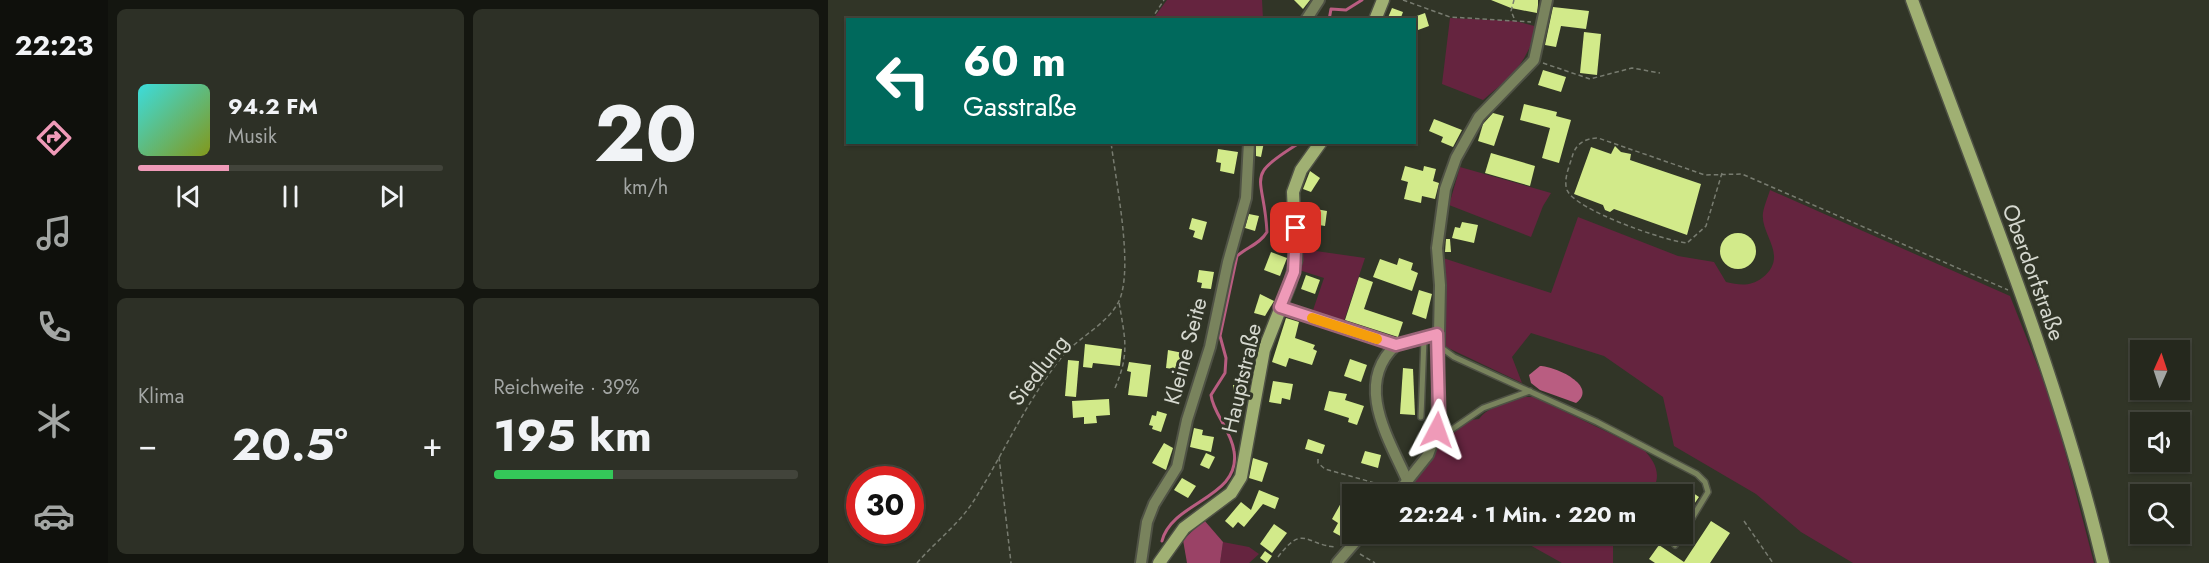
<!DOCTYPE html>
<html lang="de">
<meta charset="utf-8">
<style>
:root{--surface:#25281d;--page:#2d3026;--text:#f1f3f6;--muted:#a3a6a4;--line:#42443b;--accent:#ef9ab8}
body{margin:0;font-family:Jost,sans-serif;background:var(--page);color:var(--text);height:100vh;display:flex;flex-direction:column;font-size:22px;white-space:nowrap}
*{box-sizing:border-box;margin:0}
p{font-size:20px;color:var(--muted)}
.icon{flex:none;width:33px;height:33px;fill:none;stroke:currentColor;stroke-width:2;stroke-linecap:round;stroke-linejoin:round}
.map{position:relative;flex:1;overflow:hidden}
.details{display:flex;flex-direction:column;gap:9px;padding:9px;background:#141610;width:720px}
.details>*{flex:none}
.banner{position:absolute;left:18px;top:18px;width:570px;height:126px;border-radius:0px;box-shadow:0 2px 4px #0004,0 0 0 2px var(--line);background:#00695c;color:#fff;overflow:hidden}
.needle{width:39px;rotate:3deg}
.fabs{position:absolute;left:1302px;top:340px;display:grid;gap:12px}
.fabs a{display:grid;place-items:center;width:60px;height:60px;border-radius:0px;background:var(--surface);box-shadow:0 2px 4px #0004,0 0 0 2px var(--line);font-size:30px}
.speed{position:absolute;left:18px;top:466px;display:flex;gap:12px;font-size:30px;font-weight:700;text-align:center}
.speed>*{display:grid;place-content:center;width:78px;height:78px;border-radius:50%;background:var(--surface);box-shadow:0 2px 4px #0004,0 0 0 2px var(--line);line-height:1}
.speed .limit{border:9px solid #d22;background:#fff;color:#111}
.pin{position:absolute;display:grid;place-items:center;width:51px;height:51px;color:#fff;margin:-26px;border-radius:12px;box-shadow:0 3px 9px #0006}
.me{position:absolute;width:66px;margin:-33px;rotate:4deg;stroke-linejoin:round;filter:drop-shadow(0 0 4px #0008)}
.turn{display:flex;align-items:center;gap:21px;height:126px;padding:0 18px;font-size:27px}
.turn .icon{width:78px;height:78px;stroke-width:2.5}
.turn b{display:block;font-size:42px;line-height:51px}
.big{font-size:45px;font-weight:700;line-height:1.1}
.details .card{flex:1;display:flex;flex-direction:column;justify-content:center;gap:9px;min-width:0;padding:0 21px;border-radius:9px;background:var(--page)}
.details .dial{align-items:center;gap:0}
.dial b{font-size:78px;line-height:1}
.song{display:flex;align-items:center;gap:18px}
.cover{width:72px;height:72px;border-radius:9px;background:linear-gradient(135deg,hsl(180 70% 55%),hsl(70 70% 35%))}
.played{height:6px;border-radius:3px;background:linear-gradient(90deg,var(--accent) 30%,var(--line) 30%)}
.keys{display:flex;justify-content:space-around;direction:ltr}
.heat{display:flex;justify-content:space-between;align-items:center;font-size:33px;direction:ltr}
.charge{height:9px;border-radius:4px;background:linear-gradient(90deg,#34c759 39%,var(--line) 0)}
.details .tiles{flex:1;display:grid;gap:9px;grid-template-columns:repeat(2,1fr)}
.trip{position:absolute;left:514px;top:484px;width:351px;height:60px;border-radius:0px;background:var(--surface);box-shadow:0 2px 4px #0004,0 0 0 2px var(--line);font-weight:700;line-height:60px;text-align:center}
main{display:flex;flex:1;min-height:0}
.tabs{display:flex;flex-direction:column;width:108px;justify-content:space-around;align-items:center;background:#0f100c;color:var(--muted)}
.tabs .icon{width:42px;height:42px}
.tabs .on{color:var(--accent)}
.tabs b{font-size:27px;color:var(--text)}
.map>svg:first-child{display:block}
.green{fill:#65243f}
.forest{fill:#9a4266}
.water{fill:#b95d81}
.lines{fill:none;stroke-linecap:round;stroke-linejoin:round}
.stream{stroke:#b95d81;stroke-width:3}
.building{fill:#d2ea8a}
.lane-casing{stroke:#4f5245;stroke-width:8}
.street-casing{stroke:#4f5245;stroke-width:14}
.secondary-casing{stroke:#4f5245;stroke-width:15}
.path{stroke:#787c70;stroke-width:1.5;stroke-dasharray:4.5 3;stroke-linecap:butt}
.lane{stroke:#79835d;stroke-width:5}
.street{stroke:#79835d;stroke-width:10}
.secondary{stroke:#a0b073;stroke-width:12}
.route-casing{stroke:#9b6478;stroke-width:15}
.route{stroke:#ef9ab8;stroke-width:10}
.slow{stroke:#f59e0b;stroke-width:10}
.labels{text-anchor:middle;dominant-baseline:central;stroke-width:6;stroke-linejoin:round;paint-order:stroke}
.street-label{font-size:22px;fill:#d5d8cf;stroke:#313527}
</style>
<main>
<nav class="tabs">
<b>22:23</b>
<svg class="icon on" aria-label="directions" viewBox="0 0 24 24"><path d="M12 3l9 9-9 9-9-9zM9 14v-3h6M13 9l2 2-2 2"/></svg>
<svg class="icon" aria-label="music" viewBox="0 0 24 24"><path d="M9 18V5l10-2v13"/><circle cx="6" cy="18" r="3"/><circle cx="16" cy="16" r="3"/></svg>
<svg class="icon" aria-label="phone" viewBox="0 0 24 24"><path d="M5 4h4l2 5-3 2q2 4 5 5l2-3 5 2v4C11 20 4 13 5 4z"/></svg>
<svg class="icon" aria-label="climate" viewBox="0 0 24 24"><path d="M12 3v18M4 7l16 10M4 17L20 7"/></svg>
<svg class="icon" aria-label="car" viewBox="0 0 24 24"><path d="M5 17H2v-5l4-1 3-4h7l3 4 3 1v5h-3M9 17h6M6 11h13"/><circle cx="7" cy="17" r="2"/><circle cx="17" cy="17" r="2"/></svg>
</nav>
<section class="details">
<div class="tiles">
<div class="card">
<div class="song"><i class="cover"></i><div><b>94.2 FM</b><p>Musik</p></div></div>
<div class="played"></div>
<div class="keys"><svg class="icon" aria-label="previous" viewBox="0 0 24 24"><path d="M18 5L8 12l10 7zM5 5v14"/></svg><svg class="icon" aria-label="pause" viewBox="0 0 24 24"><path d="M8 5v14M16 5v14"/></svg><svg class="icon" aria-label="next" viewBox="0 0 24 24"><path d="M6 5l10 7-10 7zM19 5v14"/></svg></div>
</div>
<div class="card dial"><b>20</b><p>km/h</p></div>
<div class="card"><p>Klima</p>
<div class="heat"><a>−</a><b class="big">20.5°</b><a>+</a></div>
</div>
<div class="card"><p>Reichweite · 39%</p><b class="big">195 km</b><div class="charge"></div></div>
</div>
</section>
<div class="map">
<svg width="1381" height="563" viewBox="0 0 1381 563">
<rect width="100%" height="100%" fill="#313527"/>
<g class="green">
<path d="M 339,0 L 434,0 L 435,19 L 325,19 Z"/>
<path d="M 622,18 L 687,21 L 710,27 C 696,66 686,74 655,100 L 614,84 Z"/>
<path d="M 632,167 L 723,193 L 715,206 L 703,237 L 621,205 Z"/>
<path d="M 942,190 L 1182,296 L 1225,405 L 1266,563 L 1025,563 L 973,532 L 928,494 L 846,446 L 835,397 L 776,356 L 703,333 L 684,357 L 694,383 L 616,346 L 615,258 L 723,293 L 750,217 L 850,256 L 886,262 L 898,282 C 911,285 922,287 934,278 C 962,256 932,235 935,213 C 936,206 940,197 942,190 Z"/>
<path d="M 474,249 L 537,258 L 514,327 L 483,316 L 496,278 L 471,270 Z"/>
<path d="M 697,397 L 706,397 L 815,449 C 829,463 835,478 821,495 L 597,495 L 578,489 C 595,463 615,420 651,419 C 660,406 683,402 697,397 Z"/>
<path d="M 682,534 L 791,534 L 785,545 L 785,563 L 734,563 Z"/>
<path d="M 395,542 L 421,547 L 431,554 L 421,563 L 392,563 Z"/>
</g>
<path class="forest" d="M 376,520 L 395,542 L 392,563 L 359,563 L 355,540 Z"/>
<path class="water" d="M 712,366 C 727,366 771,386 748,403 L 712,390 L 703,383 L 701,375 Z"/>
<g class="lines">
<g class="stream">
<path d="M 501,20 L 503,9 L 518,10 L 534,0"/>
<path d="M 334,541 C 344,501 414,498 406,451 C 403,430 385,413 383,395 L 397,373 L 398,358 L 392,336 L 409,256 C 419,247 432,244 439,232 C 436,173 414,178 473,142"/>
</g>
</g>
<g class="building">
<path d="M 466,0 L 482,0 L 475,9 Z"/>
<path d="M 663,0 L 710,0 L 710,5 L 709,13 L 683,8 Z"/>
<path d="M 725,7 L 761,11 L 758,29 L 733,26 L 728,47 L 717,45 Z"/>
<path d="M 564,8 L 575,12 L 572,20 L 559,20 Z"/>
<path d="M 597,13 L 601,26 L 590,30 L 586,17 Z"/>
<path d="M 756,32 L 773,34 L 769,75 L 752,73 Z"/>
<path d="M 715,70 L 738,77 L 733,92 L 710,85 Z"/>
<path d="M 696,104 L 729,112 L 728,116 L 743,120 L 731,163 L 714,158 L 722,128 L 692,120 Z"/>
<path d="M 665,113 L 676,116 L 666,146 L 650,141 L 655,124 Z"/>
<path d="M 606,119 L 634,130 L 625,147 L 613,142 L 615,137 L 601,131 Z"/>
<path d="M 428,142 L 436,142 L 433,157 L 428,156 Z"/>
<path d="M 787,146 L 793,152 L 803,154 L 802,160 L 873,184 L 859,235 L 786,209 L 782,212 L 777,210 L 775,205 L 746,194 L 763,147 L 783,154 Z"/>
<path d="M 390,149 L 410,152 L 406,174 L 392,171 L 393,163 L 388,162 Z"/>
<path d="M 663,153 L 707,166 L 702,186 L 657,173 Z"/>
<path d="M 577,166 L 595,171 L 596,166 L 608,169 L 605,181 L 611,183 L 607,199 L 594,196 L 593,203 L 576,199 L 580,182 L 573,180 Z"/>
<path d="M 482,171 L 492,178 L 483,192 L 475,189 Z"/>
<path d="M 488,209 L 499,211 L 497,226 L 485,224 Z"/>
<path d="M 421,214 L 431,216 L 427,231 L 417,228 Z"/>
<path d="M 364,218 L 379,222 L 374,240 L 365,237 L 367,231 L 361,229 Z"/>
<path d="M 634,222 L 650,225 L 646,243 L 624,238 L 627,227 L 632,228 Z"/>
<circle cx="910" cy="251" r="18"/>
<path d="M 618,239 L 622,239 L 623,252 L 617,252 Z"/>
<path d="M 443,252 L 459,258 L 452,276 L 436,270 Z"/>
<path d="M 571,258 L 585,263 L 583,270 L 590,273 L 584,291 L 545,277 L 552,259 L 569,265 Z"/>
<path d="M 371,270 L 386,272 L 383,289 L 373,288 L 374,283 L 369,282 Z"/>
<path d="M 478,275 L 492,280 L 487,294 L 473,289 Z"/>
<path d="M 531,277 L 545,282 L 536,309 L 575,322 L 570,337 L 517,320 Z"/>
<path d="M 591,290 L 604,294 L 598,319 L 584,314 Z"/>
<path d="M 432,294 L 446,301 L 437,316 L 426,313 Z"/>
<path d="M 458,318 L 471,322 L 467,338 L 487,345 L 485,349 L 489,351 L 484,365 L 461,358 L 458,367 L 444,362 Z"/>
<path d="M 257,344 L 294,349 L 292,366 L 265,363 L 264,368 L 255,367 Z"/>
<path d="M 340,350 L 355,353 L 352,370 L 338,368 Z"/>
<path d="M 522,359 L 539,365 L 533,382 L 516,376 Z"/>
<path d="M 240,360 L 251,361 L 248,397 L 237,396 Z"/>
<path d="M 301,362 L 323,365 L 319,397 L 300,395 L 303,372 L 299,371 Z"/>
<path d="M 575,368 L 585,369 L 587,415 L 572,414 Z"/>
<path d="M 445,381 L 465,384 L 462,400 L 454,398 L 453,404 L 441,402 Z"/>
<rect x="405" y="385" width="13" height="19"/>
<path d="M 501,391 L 519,394 L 517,400 L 536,406 L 529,425 L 520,422 L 521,418 L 496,410 Z"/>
<path d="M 281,399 L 282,415 L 268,416 L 269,423 L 256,424 L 256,417 L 245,418 L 244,401 Z"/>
<path d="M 329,411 L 339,414 L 333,432 L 324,429 L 325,426 L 321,425 L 324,415 L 328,416 Z"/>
<path d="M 366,428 L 375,430 L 374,435 L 386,437 L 383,452 L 362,447 Z"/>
<path d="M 480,439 L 497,445 L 494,454 L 477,449 Z"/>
<path d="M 336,443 L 345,448 L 338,470 L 324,463 Z"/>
<path d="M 537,451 L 553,455 L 550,468 L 533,463 Z"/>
<path d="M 378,453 L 387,457 L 381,469 L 372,465 Z"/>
<path d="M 425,458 L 440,463 L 434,482 L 421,478 Z"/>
<path d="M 354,478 L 368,486 L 360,498 L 346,490 Z"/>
<path d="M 852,484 L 871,497 L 862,510 L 855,505 L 855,495 L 832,495 L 838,486 L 847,491 Z"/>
<path d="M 431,490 L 451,498 L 447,509 L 435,504 L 416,527 L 410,522 L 405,528 L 397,521 L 413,502 L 423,510 Z"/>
<path d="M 513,503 L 525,510 L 525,528 L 518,539 L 505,532 L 510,523 L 504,519 Z"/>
<path d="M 883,521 L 902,533 L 882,563 L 827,563 L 821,559 L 831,545 L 856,562 Z"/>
<path d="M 446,524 L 459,533 L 444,553 L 432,544 Z"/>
<path d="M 437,551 L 444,556 L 439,563 L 432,558 Z"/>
</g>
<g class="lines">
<defs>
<g id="lane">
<path d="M 611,346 L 626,357 L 769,422 L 869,474 L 877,482 L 880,492 L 855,533"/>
<path d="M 593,417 L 596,339"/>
<path d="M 607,441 L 655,408 L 702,391"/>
<path d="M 847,545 L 854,534"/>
</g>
<g id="street">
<path d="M 478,20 L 491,0"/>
<path d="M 452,307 L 568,345 L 609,335"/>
<path d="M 568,345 C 525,384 561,439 580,482"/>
<path d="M 568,495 L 600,455 L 609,430 L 612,285 L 609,248 L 617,189 L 628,158 L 651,117 L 706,60 L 719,0"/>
<path d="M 313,563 L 319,522 L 326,504 L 349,467 L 359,420 L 382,347 L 400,262 L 418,198 L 421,142"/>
<path d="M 509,563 L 534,534"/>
</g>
<g id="secondary">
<path d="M 1084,0 C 1152,186 1229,370 1275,563"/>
<path d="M 547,20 L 555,0"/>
<path d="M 331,563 L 356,528 L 403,493 L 413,477 L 436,350 L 462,284 L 468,260 L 465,192 L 473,170 L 493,142"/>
</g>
</defs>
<use href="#lane" class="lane-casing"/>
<use href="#street" class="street-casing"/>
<use href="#secondary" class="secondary-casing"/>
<g class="path">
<path d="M 575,0 L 622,17 L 703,22"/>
<path d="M 686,18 L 683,11 L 686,0"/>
<path d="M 323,20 L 336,0"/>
<path d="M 715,63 L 762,79 L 804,68 L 832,73"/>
<path d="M 894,173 L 878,226 L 859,243 C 837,241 747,210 739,190 C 735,179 742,165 745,154 C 749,143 758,138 770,138 L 877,175 L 914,174 L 1180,290"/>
<path d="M 352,377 L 356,394"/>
<path d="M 287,388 C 302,353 297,339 291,302"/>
<path d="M 171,457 L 183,563"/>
<path d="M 490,459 L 490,463 L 497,469 L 561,487"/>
<path d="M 916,521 L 945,563"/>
<path d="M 532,554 L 547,563"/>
<path d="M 450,557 C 476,523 477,545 508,547"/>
<path d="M 89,563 C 107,542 130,525 145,502 C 175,455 197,403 233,358 C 250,336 288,321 294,292 C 303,255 288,182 283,142"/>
</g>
<use href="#lane" class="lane"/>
<use href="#street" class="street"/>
<use href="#secondary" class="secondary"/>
</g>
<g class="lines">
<defs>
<path id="route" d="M 468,228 L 466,272 L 452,307 L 568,345 L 609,334 L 611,412 L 609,430"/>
</defs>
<use href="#route" class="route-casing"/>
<use href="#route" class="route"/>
<path class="slow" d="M 484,318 L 549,339"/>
</g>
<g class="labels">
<g class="street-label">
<text transform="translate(1206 272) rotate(70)">Oberdorfstraße</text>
<text transform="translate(357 351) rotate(-75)">Kleine Seite</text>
<text transform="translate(210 370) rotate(-52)">Siedlung</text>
<text transform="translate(413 378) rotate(-77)">Hauptstraße</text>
</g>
</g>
</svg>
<div class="fabs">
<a><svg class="needle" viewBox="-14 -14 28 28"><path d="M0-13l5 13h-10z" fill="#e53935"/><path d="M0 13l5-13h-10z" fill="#a3a6a4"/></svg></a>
<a><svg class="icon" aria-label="sound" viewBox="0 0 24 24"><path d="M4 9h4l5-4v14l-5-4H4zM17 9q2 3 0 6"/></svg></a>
<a><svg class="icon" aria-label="search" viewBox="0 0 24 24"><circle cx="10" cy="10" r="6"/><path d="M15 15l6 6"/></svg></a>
</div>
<div class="speed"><div class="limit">30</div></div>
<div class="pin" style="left:468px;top:228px;background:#d93025"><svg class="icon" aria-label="arrive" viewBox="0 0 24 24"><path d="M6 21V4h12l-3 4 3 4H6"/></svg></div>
<svg class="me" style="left:609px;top:430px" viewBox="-20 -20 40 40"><path d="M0-17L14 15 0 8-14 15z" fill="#ef9ab8" stroke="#fff" stroke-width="4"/></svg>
<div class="trip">22:24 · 1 Min. · 220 m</div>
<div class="banner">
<div class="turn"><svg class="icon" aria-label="left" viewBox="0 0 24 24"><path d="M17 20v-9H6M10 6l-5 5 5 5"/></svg><div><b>60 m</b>Gasstraße</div></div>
</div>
</div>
</main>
